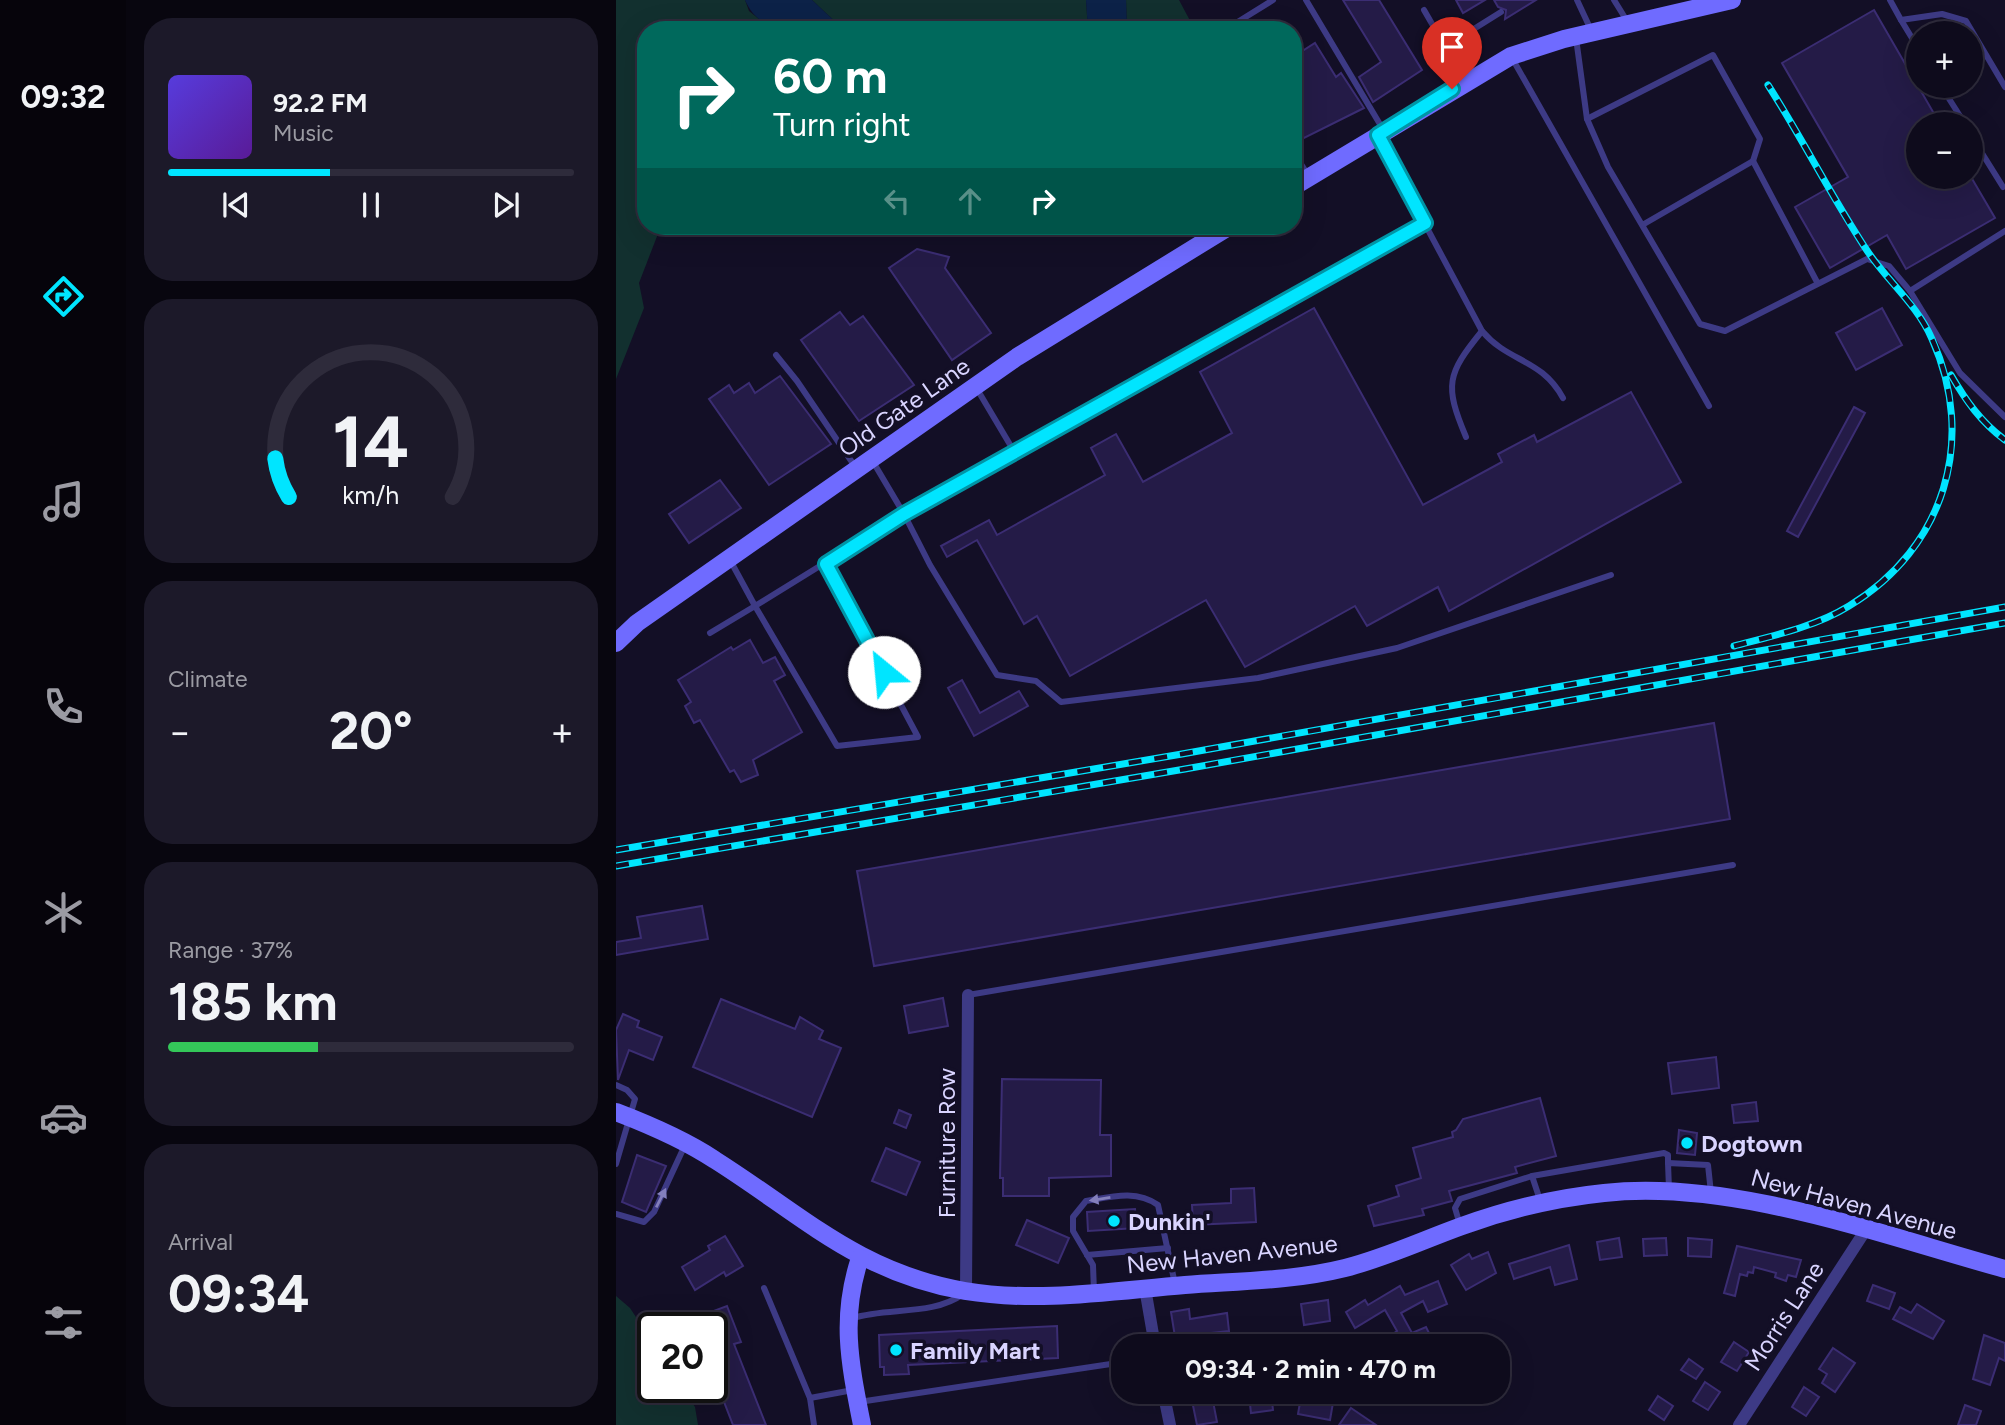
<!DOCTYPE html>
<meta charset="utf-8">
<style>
:root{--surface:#0e0b1c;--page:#1c1929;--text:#f1f3f6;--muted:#9b9ba3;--line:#2e2b3b;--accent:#00e5ff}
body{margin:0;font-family:Figtree,sans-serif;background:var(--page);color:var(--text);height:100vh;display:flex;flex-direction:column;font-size:26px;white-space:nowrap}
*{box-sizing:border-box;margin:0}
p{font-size:23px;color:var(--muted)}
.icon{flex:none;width:38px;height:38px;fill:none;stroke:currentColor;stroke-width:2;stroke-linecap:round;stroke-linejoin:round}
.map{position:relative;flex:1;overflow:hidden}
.side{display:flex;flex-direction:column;gap:18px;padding:18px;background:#08060f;width:490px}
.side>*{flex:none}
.top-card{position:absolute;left:21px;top:21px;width:665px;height:214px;border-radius:28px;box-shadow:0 7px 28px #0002,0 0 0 2px var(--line);background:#00695c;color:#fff;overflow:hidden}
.controls{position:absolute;left:1290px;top:21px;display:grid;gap:14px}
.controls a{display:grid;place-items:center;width:77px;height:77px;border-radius:50%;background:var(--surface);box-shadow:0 7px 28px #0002,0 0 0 2px var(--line);font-size:35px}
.speed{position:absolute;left:21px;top:1312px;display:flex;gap:14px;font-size:35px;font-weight:700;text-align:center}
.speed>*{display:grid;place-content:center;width:91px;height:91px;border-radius:50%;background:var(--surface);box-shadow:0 7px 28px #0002,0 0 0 2px var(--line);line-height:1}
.speed .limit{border:4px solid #111;border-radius:10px;background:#fff;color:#111}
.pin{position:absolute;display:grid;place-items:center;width:60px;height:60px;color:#fff;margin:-72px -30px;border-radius:50% 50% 50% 0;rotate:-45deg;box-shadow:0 0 7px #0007}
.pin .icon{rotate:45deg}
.me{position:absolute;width:77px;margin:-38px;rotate:332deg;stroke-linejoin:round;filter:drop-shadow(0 0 5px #0008)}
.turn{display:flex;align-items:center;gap:24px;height:147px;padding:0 21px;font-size:32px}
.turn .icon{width:91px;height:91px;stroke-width:2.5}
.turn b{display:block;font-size:49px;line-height:60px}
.lanes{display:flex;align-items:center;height:66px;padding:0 21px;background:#0003;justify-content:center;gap:35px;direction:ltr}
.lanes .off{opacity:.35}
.big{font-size:52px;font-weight:700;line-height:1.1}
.side .card{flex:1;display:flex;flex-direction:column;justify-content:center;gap:10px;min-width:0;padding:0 24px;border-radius:28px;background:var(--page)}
.side .dial{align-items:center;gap:0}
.dial svg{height:182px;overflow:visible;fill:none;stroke:var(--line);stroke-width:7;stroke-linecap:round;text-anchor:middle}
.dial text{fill:var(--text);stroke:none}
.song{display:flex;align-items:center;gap:21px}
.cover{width:84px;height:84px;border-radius:10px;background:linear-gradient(135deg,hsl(250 70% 55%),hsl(270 70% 35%))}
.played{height:7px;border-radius:4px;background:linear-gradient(90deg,var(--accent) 40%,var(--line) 40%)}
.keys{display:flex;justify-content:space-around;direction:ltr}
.heat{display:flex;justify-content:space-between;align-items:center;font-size:38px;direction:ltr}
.charge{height:10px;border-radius:5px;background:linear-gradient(90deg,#34c759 37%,var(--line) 0)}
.trip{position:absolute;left:495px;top:1334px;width:399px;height:70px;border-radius:28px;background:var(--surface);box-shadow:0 7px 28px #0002,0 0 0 2px var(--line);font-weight:700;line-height:70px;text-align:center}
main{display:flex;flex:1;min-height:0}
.tabs{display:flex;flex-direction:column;width:126px;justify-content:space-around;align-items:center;background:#06040b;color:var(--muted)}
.tabs .icon{width:49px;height:49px}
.tabs .selected{color:var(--accent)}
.tabs b{font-size:32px;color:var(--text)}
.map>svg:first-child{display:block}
.green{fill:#12302f}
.water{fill:#0c2248}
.building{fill:#241b47;stroke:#3b2d73;stroke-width:2}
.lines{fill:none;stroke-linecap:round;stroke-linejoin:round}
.service{stroke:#3d3a85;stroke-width:6}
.minor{stroke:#3d3a85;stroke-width:12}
.secondary{stroke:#6f6bff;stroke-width:18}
.rail-casing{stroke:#00e5ff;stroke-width:7}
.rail{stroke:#130f26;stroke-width:4.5;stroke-dasharray:13;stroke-linecap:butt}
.oneway{fill:#837fbc}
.route-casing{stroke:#0095a6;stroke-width:18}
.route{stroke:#00e5ff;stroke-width:12}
.poi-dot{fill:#00e5ff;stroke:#130f26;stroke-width:2.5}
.labels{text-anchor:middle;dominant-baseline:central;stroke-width:7;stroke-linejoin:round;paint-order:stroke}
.street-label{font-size:24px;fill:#d9d4ff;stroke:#130f26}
.poi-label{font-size:24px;font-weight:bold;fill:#d9d4ff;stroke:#130f26;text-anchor:start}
</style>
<main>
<nav class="tabs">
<b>09:32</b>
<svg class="icon selected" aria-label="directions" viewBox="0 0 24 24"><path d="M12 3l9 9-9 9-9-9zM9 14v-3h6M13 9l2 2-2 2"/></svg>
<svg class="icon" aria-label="music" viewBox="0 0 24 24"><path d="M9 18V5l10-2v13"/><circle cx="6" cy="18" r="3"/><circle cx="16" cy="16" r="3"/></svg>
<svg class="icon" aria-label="phone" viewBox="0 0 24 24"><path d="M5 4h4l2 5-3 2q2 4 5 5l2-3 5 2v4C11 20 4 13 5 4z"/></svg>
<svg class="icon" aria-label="climate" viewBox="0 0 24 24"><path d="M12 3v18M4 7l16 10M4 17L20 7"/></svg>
<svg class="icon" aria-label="car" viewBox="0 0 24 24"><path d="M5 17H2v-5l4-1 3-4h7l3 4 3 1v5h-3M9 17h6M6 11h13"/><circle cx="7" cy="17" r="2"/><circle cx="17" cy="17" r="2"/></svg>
<svg class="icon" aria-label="filters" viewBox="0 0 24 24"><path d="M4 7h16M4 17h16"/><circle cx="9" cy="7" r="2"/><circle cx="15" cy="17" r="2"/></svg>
</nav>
<section class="side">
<div class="card">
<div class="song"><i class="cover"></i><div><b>92.2 FM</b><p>Music</p></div></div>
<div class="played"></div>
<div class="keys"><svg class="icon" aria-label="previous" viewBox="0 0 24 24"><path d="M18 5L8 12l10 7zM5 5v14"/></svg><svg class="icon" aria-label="pause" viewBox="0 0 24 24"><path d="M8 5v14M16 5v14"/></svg><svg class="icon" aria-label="next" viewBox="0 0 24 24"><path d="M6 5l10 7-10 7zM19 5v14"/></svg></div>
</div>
<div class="card dial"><svg viewBox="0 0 100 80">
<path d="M14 69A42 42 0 1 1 86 69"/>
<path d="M14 69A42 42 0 0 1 8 52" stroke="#00e5ff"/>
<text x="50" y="56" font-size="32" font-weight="700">14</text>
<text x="50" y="72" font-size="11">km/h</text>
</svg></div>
<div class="card"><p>Climate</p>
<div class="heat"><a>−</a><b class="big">20°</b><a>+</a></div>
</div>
<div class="card"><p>Range · 37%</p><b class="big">185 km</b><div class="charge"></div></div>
<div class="card"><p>Arrival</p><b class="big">09:34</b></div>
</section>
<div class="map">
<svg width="1389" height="1425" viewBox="0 0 1389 1425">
<rect width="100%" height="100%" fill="#130f26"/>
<g class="green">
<path d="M 0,0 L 129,0 L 133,11 L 157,30 L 30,30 L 30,226 L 45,226 L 23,283 L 28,308 L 0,379 Z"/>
<path d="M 196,0 L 470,0 L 472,30 L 228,30 Z"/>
<path d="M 510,0 L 563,0 L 579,30 L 511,30 Z"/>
<path d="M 0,1296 L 14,1308 L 37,1343 L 37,1388 L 66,1388 L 79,1407 L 82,1425 L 0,1425 Z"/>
</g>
<g class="water">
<path d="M 129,0 L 196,0 L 228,30 C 192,30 146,40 129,0 Z"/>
<path d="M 470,0 L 510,0 L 511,30 L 472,30 Z"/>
</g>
<g class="building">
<path d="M 727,0 L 763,0 L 806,70 L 757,102 L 743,77 L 765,62 Z"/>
<path d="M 840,0 L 869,0 L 847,13 Z"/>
<path d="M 878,0 L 920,0 L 889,19 L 890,10 L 882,7 Z"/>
<path d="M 1258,10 L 1324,124 L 1302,124 L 1302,177 L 1355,177 L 1379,218 L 1290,269 L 1271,235 L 1214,268 L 1179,207 L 1232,177 L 1166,63 Z"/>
<path d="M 699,43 L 720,77 L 725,73 L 748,108 L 684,140 L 677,127 L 677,57 Z"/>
<path d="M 301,249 L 333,257 L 329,268 L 375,333 L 336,360 L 273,268 Z"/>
<path d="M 698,308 L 807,505 L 886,462 L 882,454 L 918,435 L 921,442 L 1015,392 L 1065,482 L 833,611 L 822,587 L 751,626 L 739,606 L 629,667 L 590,600 L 454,676 L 421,616 L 408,624 L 361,540 L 331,557 L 325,546 L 373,520 L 381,535 L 489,475 L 475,448 L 500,434 L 527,482 L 616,433 L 584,372 Z"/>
<path d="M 1266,308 L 1286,345 L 1240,370 L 1220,333 Z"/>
<path d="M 224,312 L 234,325 L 247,316 L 298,385 L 243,421 L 185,340 Z"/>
<path d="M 164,376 L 215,444 L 153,485 L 93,399 L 113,385 L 118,393 L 133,383 L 139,393 Z"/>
<path d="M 1238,407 L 1249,413 L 1182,537 L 1171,531 Z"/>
<path d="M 104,480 L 125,508 L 73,543 L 53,514 Z"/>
<path d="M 134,640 L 147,663 L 159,657 L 169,675 L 158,681 L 186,732 L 137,760 L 142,775 L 125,782 L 118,770 L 114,772 L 84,720 L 78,723 L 69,706 L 75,702 L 62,680 L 115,647 L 117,650 Z"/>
<path d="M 346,680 L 364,713 L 403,691 L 412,706 L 358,736 L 332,688 Z"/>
<path d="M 1098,723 L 1114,819 L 258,966 L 241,871 Z"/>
<path d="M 86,906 L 92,939 L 0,955 L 0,942 L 25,938 L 21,917 Z"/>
<path d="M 327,998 L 332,1026 L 293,1033 L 288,1006 Z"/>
<path d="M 105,999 L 179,1029 L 184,1017 L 207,1031 L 203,1039 L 225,1048 L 196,1117 L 77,1067 Z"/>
<path d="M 7,1014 L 23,1021 L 21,1027 L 46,1037 L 37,1060 L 13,1050 L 2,1080 L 0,1030 Z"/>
<path d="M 1100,1057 L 1103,1088 L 1056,1094 L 1052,1063 Z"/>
<path d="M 386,1079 L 485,1080 L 484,1135 L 495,1135 L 495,1176 L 433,1178 L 433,1196 L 387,1196 L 387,1178 L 384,1178 Z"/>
<path d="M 924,1098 L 940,1156 L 899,1167 L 901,1173 L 833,1191 L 836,1201 L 806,1209 L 808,1215 L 758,1226 L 752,1206 L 783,1196 L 780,1186 L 805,1178 L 797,1148 L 837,1137 L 836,1132 L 840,1130 L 847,1119 Z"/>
<path d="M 1140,1102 L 1142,1121 L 1118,1123 L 1116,1105 Z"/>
<path d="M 283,1110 L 295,1115 L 290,1128 L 278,1123 Z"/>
<path d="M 1063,1130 L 1081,1133 L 1079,1155 L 1061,1153 Z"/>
<path d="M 270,1148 L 304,1162 L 290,1195 L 256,1181 Z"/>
<path d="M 21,1155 L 50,1166 L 30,1212 L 6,1202 Z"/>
<path d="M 638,1188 L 640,1222 L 577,1225 L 576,1205 L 615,1203 L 615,1189 Z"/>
<path d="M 519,1209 L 521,1228 L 472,1231 L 471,1212 Z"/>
<path d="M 411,1220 L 453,1238 L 442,1263 L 400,1245 Z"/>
<path d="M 109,1236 L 127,1266 L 110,1276 L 108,1272 L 79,1290 L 66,1267 L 94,1250 L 92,1246 Z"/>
<path d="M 1003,1238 L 1006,1257 L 984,1260 L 981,1242 Z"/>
<path d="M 1050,1238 L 1051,1255 L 1028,1256 L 1027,1239 Z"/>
<path d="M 1072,1238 L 1096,1240 L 1095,1257 L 1072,1256 Z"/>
<path d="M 953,1245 L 961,1279 L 939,1285 L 934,1267 L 898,1279 L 893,1264 Z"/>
<path d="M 1121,1246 L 1185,1260 L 1180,1277 L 1172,1275 L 1170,1281 L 1159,1277 L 1160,1273 L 1138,1267 L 1137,1273 L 1132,1272 L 1131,1276 L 1124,1274 L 1119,1296 L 1108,1293 Z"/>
<path d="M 872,1252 L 880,1273 L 850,1290 L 835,1265 L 853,1254 L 856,1259 Z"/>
<path d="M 822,1281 L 831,1304 L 812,1312 L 807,1301 L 785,1313 L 796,1333 L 810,1327 L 817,1341 L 808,1346 L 760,1346 L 781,1331 L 769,1310 L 739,1328 L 730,1312 L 749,1300 L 752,1305 L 784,1286 L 789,1295 Z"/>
<path d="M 1257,1285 L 1279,1293 L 1273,1309 L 1251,1301 Z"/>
<path d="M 712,1300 L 714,1321 L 688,1325 L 685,1304 Z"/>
<path d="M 1301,1304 L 1328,1321 L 1317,1339 L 1277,1319 L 1284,1307 L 1295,1313 Z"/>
<path d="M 111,1306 L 125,1342 L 118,1344 L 150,1425 L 117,1425 L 96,1371 L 96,1328 L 79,1328 L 76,1319 Z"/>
<path d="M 573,1309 L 574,1319 L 611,1313 L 613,1331 L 559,1337 L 555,1312 Z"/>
<path d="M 441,1326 L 442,1358 L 292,1365 L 293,1374 L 268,1375 L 268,1367 L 264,1367 L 263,1335 Z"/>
<path d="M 1368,1335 L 1389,1343 L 1389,1361 L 1383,1358 L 1374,1385 L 1357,1379 Z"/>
<path d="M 1118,1342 L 1133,1352 L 1121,1371 L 1105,1362 Z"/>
<path d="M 1217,1348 L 1239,1363 L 1219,1392 L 1206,1383 L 1211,1374 L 1203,1369 Z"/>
<path d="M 1073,1359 L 1087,1369 L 1080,1379 L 1065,1370 Z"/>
<path d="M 1089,1382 L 1104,1392 L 1092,1410 L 1077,1401 Z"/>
<path d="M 1188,1387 L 1203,1397 L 1190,1416 L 1176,1407 Z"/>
<path d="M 574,1391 L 595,1391 L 601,1422 L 581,1425 Z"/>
<path d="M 686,1391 L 718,1397 L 714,1420 L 682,1414 Z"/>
<path d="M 655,1393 L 657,1410 L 635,1413 L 633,1395 Z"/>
<path d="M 1042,1396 L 1057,1406 L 1048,1420 L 1033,1410 Z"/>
<path d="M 1349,1405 L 1365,1411 L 1360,1425 L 1342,1425 Z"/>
<path d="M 735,1408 L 760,1425 L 723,1425 Z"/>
</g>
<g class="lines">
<g class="service">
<path d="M 690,0 L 768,131"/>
<path d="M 961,0 L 975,30"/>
<path d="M 998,0 L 1011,21"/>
<path d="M 1274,0 L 1285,20 L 1326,14 L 1350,21 L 1389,87"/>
<path d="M 808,10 L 849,81"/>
<path d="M 1285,20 L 1302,48"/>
<path d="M 624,30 L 620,23 L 657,0"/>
<path d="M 960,38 L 971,119 L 992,167 L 1084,324 L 1109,331 L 1251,259 L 1273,266 L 1294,291"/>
<path d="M 829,47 L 885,12"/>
<path d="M 896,58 L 1093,406"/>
<path d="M 1325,86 L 1349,124"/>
<path d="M 971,119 L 1097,55 L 1144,139 L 1137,161 L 1028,224"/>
<path d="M 1354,134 L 1387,187"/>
<path d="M 763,138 L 866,331 C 893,363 925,358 947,398"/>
<path d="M 677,152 L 692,175"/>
<path d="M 1137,161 L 1201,282"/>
<path d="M 1389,231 L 1294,291 L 1344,373 L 1389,417"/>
<path d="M 160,355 L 181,381 L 240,468"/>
<path d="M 361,389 L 399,453 L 809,223"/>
<path d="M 850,437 C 828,385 831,374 866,331"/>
<path d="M 256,460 L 288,514 L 399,453"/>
<path d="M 114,560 L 139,606 L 288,514 L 314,565 L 381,675 L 420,681 L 445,702 L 642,678 L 781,648 L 995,575"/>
<path d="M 94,633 L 139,606 L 221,746 L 302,737 L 210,564"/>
<path d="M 352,995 L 1117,865"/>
<path d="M 0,1085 L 11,1090 L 19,1099 L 0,1164"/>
<path d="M 916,1176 L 924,1200"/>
<path d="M 1053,1189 L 1052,1163 L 1092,1165 L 1095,1193"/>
<path d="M 0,1214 L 28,1222 L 38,1212 L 69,1145"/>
<path d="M 844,1225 L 839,1208 L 844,1199 L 916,1176 L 1048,1153 L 1052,1155 L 1052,1163"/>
<path d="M 471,1255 L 552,1248"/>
<path d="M 148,1288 L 194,1398 L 198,1425"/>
<path d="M 478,1292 L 477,1265 L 457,1231 L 457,1217 L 470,1201 C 494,1197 520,1189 542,1205 L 559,1284"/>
<path d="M 237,1318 C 272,1307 317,1316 347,1294"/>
<path d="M 194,1398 L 237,1390"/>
<path d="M 243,1402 L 508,1362"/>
</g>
<g class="minor">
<path d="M 529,1288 L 539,1346"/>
<path d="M 350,1291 L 352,995"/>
<path d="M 547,1391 L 554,1425"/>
<path d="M 1123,1425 L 1249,1231"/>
</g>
<g class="secondary">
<path d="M 677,187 L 895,56 L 948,39 L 1116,0"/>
<path d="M 0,643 L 21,623 L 401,357 L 614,226"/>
<path d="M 0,1112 C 34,1125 69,1140 99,1160 C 186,1215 243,1273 349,1291 C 422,1303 496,1291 569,1285 C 622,1281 677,1281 729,1268 C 769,1258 807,1240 846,1226 C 893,1209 939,1198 988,1193 C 1117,1179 1265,1235 1389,1269"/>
<path d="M 244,1258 C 224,1318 234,1364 246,1425"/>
</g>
<defs>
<g id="rail">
<path d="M 1335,375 C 1350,401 1365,422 1389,440"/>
<path d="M 1118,646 C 1156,636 1199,627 1233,606 C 1329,548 1361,440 1316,339 C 1301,304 1270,280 1250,249 C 1215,196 1186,138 1152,85"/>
<path d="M 0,850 L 566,754 L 1389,607"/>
<path d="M 0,866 L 569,769 L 1389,623"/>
</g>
</defs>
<use href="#rail" class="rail-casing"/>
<use href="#rail" class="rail"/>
</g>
<defs><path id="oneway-solid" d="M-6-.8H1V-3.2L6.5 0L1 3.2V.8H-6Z" transform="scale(1.75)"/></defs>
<g class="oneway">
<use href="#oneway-solid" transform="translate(45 1198) rotate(-63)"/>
<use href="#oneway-solid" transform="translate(484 1199) rotate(171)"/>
</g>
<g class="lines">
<defs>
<path id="route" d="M 268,672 L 210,564 L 288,514 L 809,223 L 762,135 L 836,89"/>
</defs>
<use href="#route" class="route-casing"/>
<use href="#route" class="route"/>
</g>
<g class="poi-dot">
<circle cx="1071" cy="1143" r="7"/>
<circle cx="498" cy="1221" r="7"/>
<circle cx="280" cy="1350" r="7"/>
</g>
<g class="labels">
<g class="street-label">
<text transform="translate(288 407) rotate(-35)">Old Gate Lane</text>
<text transform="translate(330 1143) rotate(-90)">Furniture Row</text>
<text transform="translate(1238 1204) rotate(15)">New Haven Avenue</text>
<text transform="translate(616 1254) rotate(-6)">New Haven Avenue</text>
<text transform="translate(1168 1316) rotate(-57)">Morris Lane</text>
</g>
<g class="poi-label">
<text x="1085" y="1143">Dogtown</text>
<text x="512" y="1221">Dunkin'</text>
<text x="294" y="1350">Family Mart</text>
</g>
</g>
</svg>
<div class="controls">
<a>+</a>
<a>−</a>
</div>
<div class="speed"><div class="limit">20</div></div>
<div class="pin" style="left:836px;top:89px;background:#d93025"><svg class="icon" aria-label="arrive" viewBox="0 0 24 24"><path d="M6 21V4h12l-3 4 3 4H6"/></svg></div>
<svg class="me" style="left:268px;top:672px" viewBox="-20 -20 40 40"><circle r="19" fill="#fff"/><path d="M0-13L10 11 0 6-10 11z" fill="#00e5ff"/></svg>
<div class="trip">09:34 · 2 min · 470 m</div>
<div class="top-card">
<div class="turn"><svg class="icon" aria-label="right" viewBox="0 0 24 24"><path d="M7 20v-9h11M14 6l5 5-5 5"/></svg><div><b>60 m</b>Turn right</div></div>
<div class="lanes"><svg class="icon off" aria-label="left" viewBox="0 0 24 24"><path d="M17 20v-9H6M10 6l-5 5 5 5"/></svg><svg class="icon off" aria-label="ahead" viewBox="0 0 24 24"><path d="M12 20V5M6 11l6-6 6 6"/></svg><svg class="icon" aria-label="right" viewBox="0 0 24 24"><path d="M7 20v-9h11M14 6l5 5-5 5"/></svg></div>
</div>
</div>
</main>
